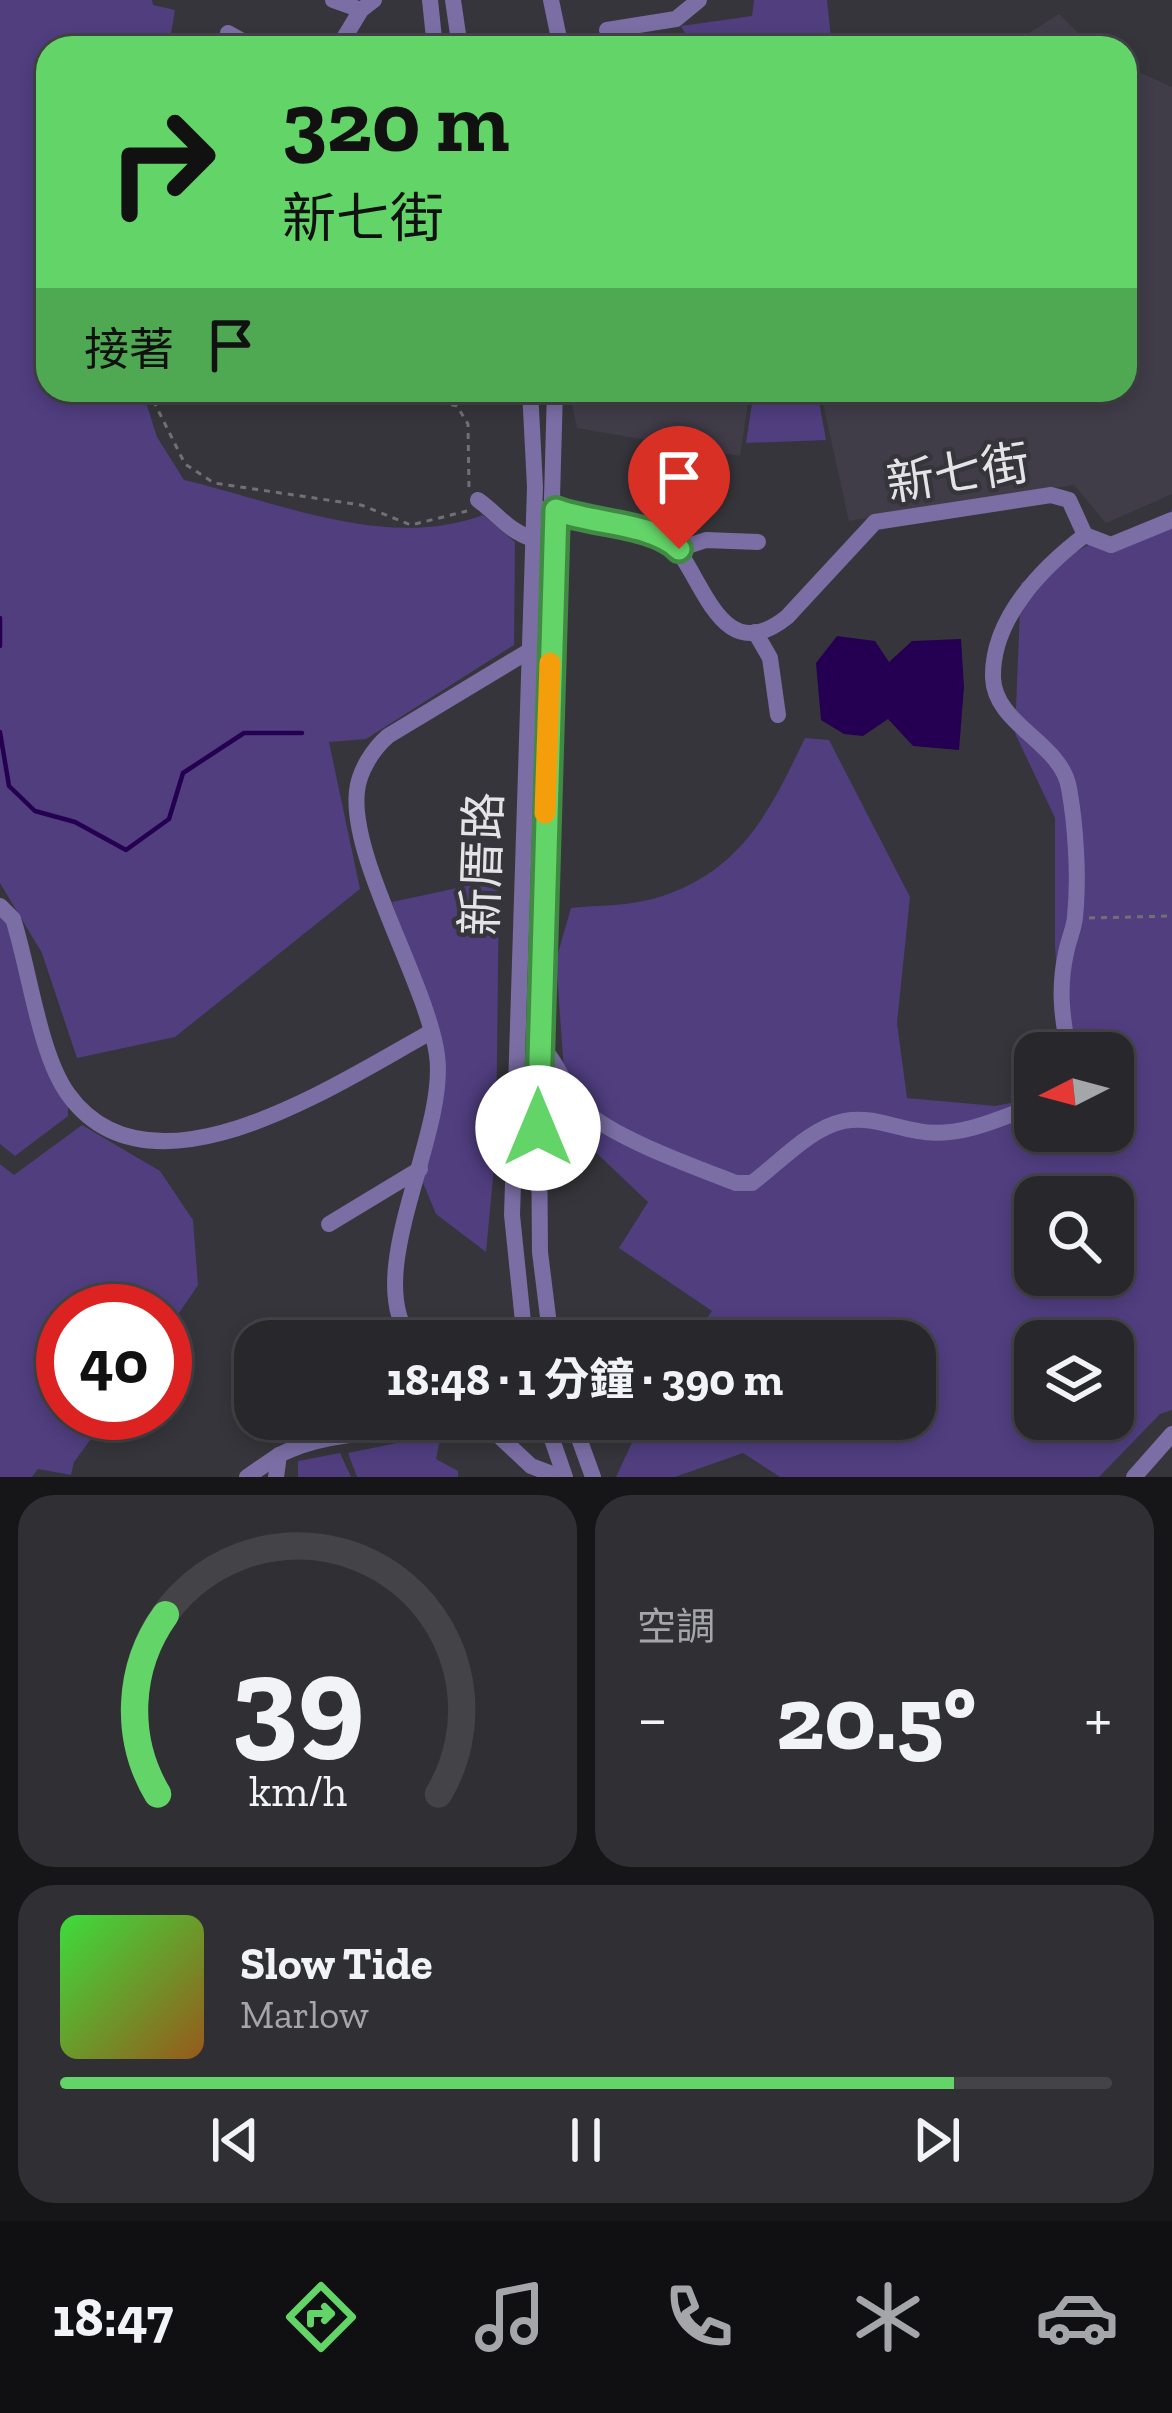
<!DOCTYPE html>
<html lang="zh-TW">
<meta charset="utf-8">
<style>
:root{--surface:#28282c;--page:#303034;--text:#f1f3f6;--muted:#a5a6a9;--line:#444448;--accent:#63d468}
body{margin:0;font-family:"Zilla Slab","Noto Sans TC",serif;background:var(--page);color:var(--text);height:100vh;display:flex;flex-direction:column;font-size:45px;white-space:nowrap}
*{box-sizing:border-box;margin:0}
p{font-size:39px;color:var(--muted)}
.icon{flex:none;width:66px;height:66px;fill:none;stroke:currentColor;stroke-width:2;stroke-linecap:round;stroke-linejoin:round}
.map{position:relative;height:1477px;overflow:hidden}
.drawer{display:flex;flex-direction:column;gap:18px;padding:18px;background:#161618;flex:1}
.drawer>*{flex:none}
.hud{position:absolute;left:36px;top:36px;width:1101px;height:366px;border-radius:36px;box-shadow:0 6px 18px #0003,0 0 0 3px var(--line);background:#63d468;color:#111;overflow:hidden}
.needle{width:78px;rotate:264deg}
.controls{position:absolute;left:1014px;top:1032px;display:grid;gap:24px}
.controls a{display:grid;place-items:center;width:120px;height:120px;border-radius:24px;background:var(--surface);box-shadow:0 6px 18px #0003,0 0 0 3px var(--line);font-size:60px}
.speed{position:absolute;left:36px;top:1284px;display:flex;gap:24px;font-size:60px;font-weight:700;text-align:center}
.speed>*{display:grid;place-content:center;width:156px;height:156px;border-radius:50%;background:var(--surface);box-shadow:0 6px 18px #0003,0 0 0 3px var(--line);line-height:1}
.speed .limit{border:18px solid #d22;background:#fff;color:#111}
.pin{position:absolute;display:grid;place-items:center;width:102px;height:102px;color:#fff;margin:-123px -51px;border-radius:50% 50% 50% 0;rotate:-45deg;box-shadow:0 0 12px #0007}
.pin .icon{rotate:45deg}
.me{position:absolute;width:132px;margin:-66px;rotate:0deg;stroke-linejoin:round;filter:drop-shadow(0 0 9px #0008)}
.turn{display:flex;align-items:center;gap:42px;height:252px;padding:0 48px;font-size:54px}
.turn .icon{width:156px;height:156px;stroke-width:2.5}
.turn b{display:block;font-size:84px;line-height:102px}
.then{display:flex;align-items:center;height:114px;padding:0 48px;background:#0003;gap:24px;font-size:45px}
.big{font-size:90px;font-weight:700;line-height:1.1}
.drawer .tile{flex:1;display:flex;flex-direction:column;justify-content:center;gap:18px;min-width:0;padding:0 42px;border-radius:36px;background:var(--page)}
.drawer .dial{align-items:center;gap:0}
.dial svg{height:312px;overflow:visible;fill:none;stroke:var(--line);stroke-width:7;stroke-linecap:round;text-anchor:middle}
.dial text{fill:var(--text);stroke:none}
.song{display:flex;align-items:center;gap:36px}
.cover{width:144px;height:144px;border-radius:18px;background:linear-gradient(135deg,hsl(120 70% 55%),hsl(30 70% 35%))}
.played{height:12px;border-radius:6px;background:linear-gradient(90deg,var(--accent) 85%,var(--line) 85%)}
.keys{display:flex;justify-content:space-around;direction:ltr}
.heat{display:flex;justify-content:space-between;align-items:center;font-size:66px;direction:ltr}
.drawer .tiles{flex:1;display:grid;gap:18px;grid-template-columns:1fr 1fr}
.tile:last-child{grid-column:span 2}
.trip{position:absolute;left:234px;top:1320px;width:702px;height:120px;border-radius:36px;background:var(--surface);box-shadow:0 6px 18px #0003,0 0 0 3px var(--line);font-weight:700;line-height:120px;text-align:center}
.tab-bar{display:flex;height:192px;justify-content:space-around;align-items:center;background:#101012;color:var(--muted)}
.tab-bar .icon{width:84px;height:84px}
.tab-bar .selected{color:var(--accent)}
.tab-bar b{font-size:54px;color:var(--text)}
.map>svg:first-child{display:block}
.built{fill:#403d49}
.green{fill:#503e7f;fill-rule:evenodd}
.water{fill:#250052}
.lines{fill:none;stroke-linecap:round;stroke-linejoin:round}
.stream{stroke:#250052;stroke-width:4.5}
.path{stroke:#717075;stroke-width:3;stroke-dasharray:6 6;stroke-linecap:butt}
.minor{stroke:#7b6ea5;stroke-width:16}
.route-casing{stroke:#408a44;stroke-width:30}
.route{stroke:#63d468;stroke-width:21}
.slow{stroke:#f59e0b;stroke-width:21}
.labels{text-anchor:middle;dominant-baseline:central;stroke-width:9;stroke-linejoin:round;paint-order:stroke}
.street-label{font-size:48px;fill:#e4e4e7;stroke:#36353b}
</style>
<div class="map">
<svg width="1172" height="1477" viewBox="0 0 1172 1477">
<rect width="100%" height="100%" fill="#36353b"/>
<g class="built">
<path d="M 1059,14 L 1093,48 L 1006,48 Z"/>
<path d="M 1125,66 L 1172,87 L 1172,494 L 1106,523 L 1074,485 L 849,521 L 820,390 L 1125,390 Z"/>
<path d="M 569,390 L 750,390 L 740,456 L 577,428 Z"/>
</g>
<g class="green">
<path d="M 0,0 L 152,0 L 153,5 L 175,10 L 170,39 L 139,48 L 48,48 L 48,390 L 142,390 L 157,437 L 184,480 C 278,502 388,551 483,515 L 515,542 L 514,645 L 366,739 L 329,742 L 360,889 L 175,1037 L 77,1058 L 42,953 L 0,883 Z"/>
<path d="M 754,0 L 827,0 L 832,48 L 693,48 L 681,26 L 752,16 Z"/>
<path d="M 754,390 L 817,390 L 826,440 L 746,443 Z"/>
<path d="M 1172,509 L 1172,1410 L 1160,1414 L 1099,1477 L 780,1477 L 743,1453 L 675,1477 L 616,1477 L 643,1419 L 915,1419 L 915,1341 L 691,1341 L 712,1311 L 619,1248 L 648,1202 L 568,1126 L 556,960 L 571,908 C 598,905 630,906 656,898 C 741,872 769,813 805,738 L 829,740 L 910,897 L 897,1023 L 907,1098 L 995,1106 L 1035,1098 L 1035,1131 L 1113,1131 L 1113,1053 L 1063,1053 L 1055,946 L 1055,818 L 1015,733 L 1021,583 L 1097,540 L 1163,529 ZM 1035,1197 L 1113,1197 L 1113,1275 L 1035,1275 ZM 1035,1341 L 1113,1341 L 1113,1419 L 1035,1419 Z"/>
<path d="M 499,879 L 496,1147 L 486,1252 L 436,1214 L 421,1178 L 435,1110 L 423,994 L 392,902 Z"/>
<path d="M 0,907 L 68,1097 L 68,1116 L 15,1156 L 0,1144 Z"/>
<path d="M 82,1125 L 160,1171 L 193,1220 L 198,1285 L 165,1334 L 165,1311 L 63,1311 L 63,1413 L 110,1413 L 74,1462 L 71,1475 L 38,1469 L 32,1477 L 0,1477 L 0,1164 L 14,1175 Z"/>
<path d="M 441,1434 L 436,1459 L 458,1471 L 458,1477 L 357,1477 L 348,1453 Z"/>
<path d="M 340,1453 L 351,1477 L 298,1477 L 298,1461 Z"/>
</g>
<path class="water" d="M 837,636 L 875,641 L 889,662 L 912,641 L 961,639 L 964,687 L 959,750 L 913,746 L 888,719 L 863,736 L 844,734 L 821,720 L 816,663 Z"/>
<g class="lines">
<g class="stream">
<path d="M 0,618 L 0,646"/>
<path d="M 0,732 L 9,786 L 35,811 L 75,822 L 126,850 L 169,819 L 183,773 L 244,733 L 302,733"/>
</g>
<g class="path">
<path d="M 148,390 L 185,464 L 214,483 L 361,505 L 411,525 L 467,511"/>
<path d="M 408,390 L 412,397 L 457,406 L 468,424 L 469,489"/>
<path d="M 1089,918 L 1172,916"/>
</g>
<g class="minor">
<path d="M 333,0 L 361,10"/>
<path d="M 430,0 L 435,48"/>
<path d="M 453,0 L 460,48"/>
<path d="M 551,0 L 561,48"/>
<path d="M 607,30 L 676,19 L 699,0"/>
<path d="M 228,33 L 255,48"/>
<path d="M 338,48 L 361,10 L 374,0"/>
<path d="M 478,500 C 499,515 508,531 533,539"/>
<path d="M 545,509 L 668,538 C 704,575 719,671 787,617 L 875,522 L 1051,495 L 1069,500 L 1085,535 L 1111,545 L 1172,520"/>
<path d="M 679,549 L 706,540 L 758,542"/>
<path d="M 755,632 L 770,658 L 778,715"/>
<path d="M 0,906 L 13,919 C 29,967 39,1054 68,1094 C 151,1210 339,1082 431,1032"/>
<path d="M 534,1043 C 558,1055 563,1090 583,1109 C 613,1138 695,1167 736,1183 L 752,1183 C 779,1163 810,1128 844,1121 C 871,1116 892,1127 918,1131 C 956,1139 1000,1119 1035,1105"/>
<path d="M 1069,1053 C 1062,1018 1058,989 1066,953 C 1068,941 1074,929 1075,917 C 1079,878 1076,827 1069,788 C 1061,742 994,725 993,677 C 992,618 1043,567 1085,535"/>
<path d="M 329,1224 L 420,1169"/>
<path d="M 412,1341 C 359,1275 448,1136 437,1055 C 427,983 349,858 357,791 C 359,771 373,749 388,736 L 529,651"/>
<path d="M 525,1341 L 512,1215 L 535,487 L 530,390"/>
<path d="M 551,1341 L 540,1252 L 538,1003 L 555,390"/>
<path d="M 481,1419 L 531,1466 L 560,1477"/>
<path d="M 545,1419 L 565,1477"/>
<path d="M 572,1419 L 593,1477"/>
<path d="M 247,1477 L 279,1455"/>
<path d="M 276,1477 L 279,1455 C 337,1425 400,1438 460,1419"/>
<path d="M 1134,1477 L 1172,1434"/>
</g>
</g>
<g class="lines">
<defs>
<path id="route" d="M 538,1128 L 556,510 C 592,524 654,523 679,549"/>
</defs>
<use href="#route" class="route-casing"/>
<use href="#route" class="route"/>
<path class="slow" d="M 545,813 L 550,663"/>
</g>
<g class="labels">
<g class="street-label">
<text transform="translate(958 473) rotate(-9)">新七街</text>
<text transform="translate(482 864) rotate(-88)">新厝路</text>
</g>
</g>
</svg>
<div class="controls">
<a><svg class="needle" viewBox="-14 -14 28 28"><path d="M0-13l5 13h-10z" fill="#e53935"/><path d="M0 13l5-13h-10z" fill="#a5a6a9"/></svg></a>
<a><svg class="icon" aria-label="search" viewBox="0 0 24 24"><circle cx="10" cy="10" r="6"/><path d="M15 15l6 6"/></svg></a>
<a><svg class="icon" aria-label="layers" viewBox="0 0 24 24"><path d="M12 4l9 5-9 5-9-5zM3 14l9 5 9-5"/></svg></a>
</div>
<div class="speed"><div class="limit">40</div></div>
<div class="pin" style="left:679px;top:549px;background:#d93025"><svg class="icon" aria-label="arrive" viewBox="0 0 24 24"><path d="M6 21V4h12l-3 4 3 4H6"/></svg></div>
<svg class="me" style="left:538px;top:1128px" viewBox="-20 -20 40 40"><circle r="19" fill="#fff"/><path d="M0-13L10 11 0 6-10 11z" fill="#63d468"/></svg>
<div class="trip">18:48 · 1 分鐘 · 390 m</div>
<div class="hud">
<div class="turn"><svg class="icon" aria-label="right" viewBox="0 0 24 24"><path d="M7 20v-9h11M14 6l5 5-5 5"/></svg><div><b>320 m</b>新七街</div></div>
<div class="then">接著<svg class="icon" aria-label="arrive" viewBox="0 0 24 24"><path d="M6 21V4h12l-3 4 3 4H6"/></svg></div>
</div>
</div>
<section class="drawer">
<div class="tiles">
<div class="tile dial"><svg viewBox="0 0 100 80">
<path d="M14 69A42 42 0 1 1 86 69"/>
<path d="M14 69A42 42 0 0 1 16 23" stroke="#63d468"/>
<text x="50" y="56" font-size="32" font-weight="700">39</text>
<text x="50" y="72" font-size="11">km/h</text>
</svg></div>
<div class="tile"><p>空調</p>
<div class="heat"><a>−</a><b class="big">20.5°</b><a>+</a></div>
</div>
<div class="tile">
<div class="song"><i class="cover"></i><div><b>Slow Tide</b><p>Marlow</p></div></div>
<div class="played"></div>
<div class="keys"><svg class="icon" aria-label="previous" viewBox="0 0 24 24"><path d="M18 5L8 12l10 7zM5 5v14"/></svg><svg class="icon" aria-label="pause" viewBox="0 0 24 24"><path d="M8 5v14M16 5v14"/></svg><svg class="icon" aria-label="next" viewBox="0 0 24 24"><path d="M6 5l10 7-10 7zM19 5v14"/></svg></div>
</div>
</div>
</section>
<nav class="tab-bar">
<b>18:47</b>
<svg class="icon selected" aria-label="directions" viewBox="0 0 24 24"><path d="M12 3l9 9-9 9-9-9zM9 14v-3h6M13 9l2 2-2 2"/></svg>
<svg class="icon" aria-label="music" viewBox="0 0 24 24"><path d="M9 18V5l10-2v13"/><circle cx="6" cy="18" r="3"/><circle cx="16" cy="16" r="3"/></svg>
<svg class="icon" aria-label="phone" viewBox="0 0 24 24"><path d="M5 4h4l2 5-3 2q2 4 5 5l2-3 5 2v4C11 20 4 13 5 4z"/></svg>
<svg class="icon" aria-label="climate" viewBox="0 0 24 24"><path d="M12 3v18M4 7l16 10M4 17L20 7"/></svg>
<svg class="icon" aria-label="car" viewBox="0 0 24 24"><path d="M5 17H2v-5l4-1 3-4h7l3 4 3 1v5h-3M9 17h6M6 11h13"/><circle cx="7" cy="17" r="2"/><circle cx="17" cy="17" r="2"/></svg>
</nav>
